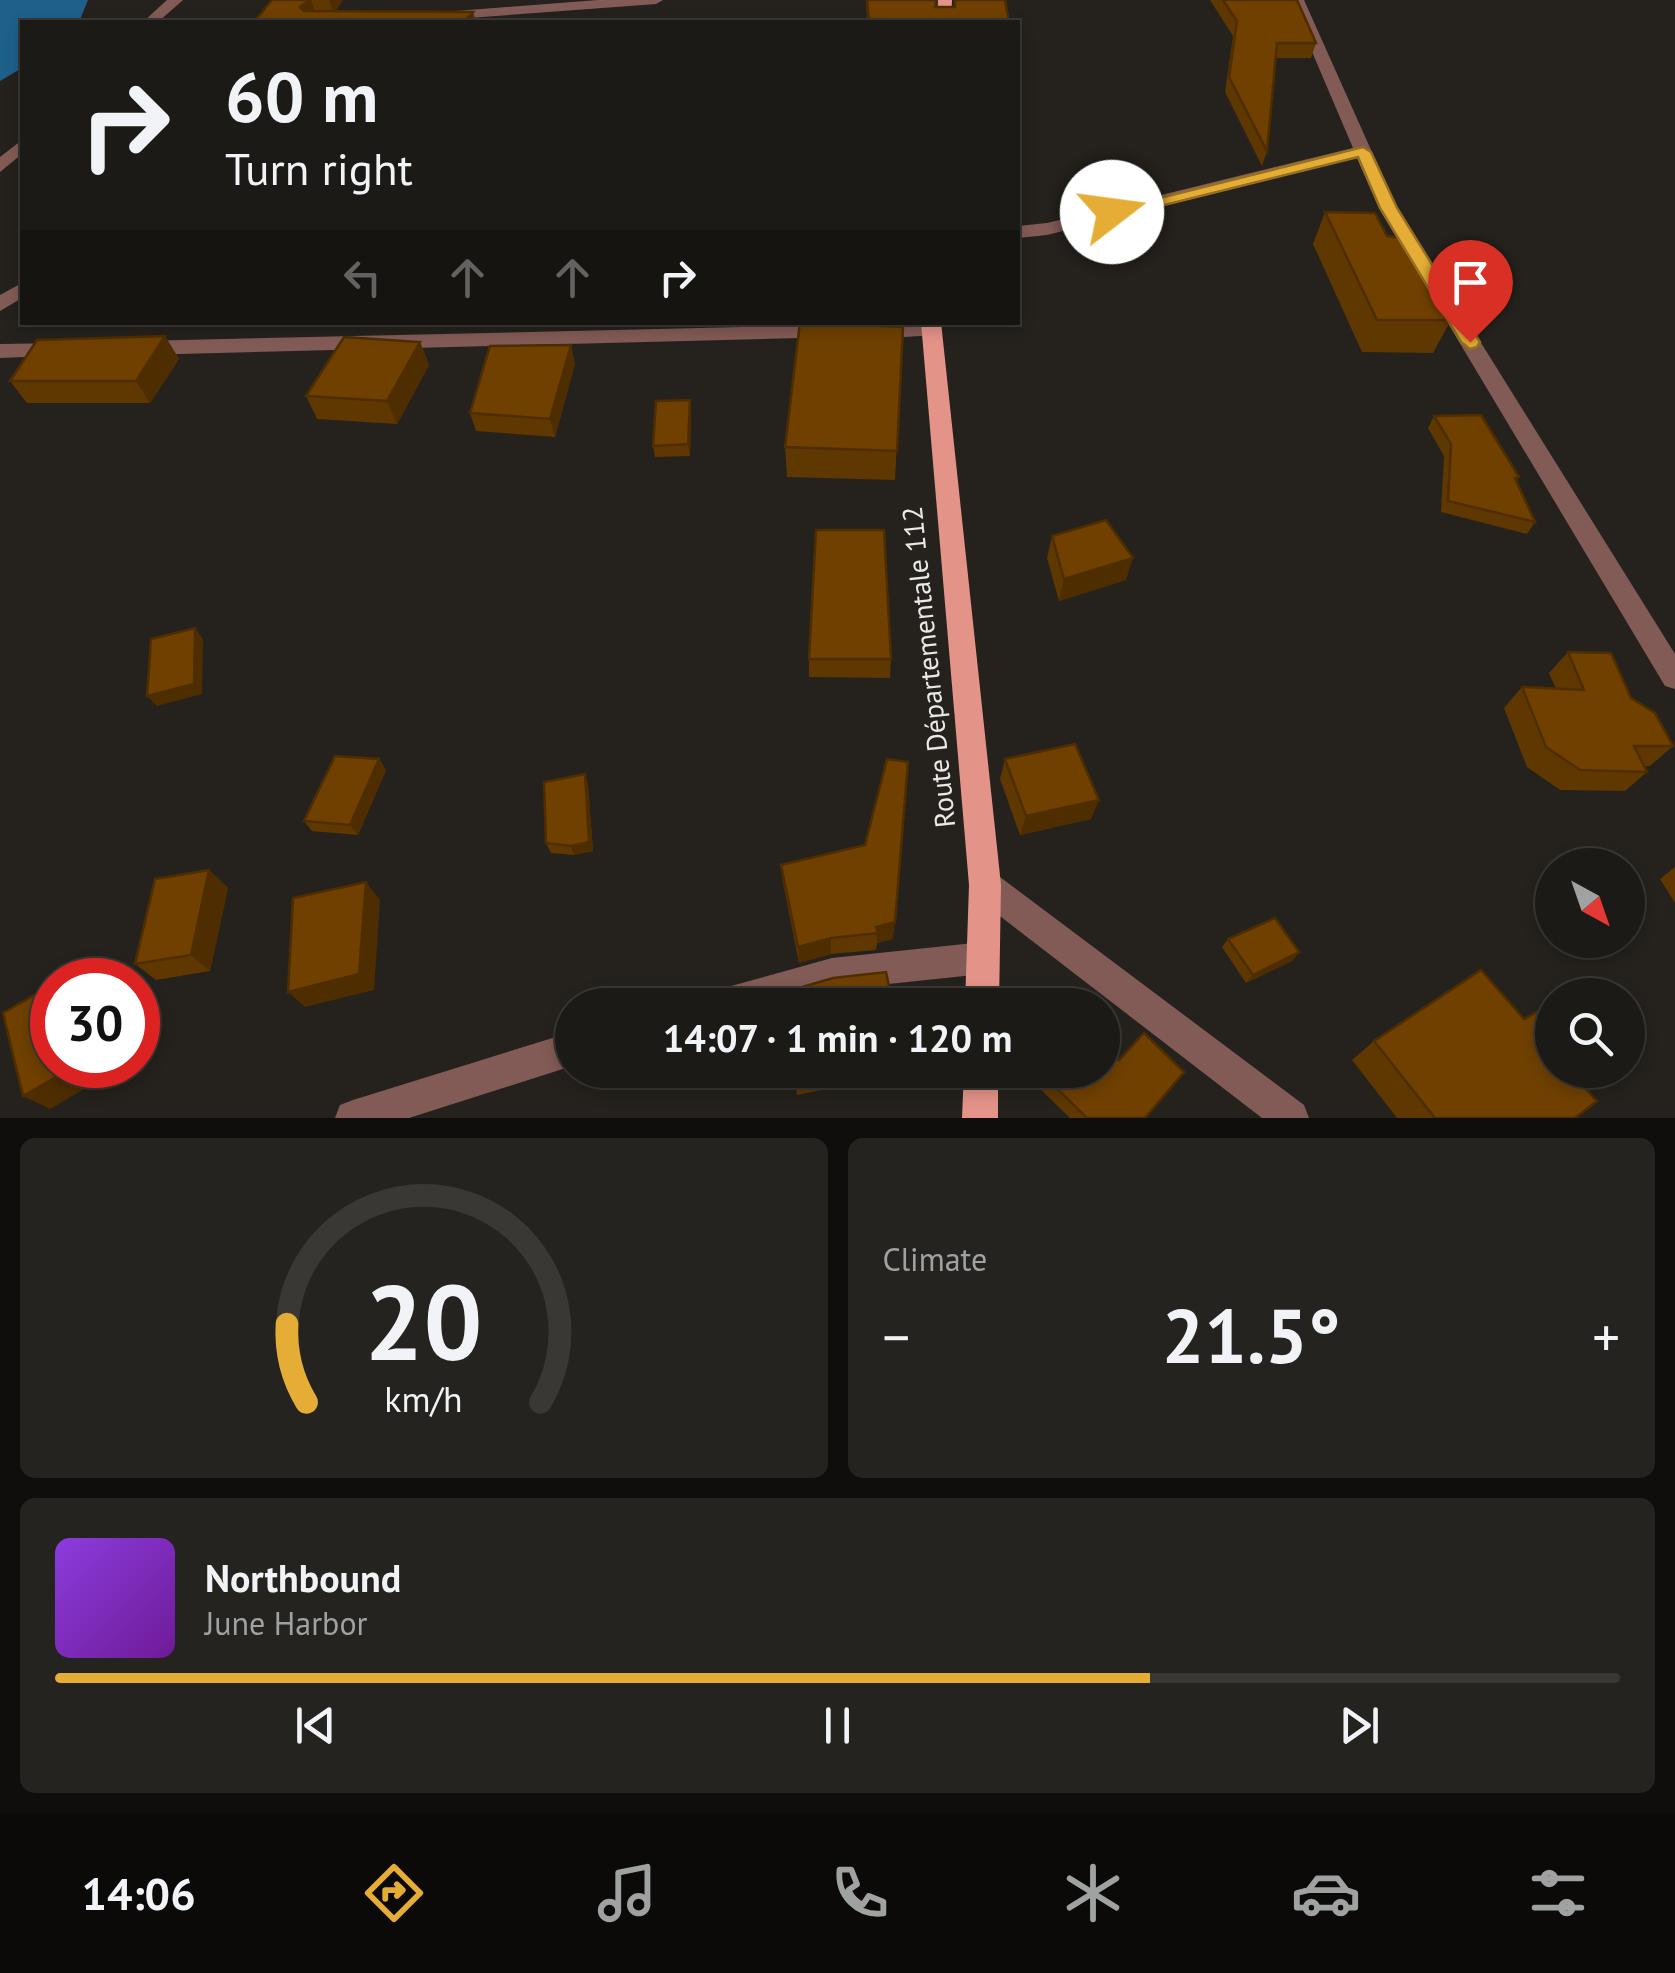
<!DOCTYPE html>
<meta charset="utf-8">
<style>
:root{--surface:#1c1a16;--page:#25231f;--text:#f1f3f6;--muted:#a0a1a1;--line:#3a3835;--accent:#e5ad35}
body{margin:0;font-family:"PT Sans",sans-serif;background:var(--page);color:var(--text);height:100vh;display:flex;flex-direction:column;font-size:38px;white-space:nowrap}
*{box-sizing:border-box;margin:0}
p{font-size:32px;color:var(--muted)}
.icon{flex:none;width:55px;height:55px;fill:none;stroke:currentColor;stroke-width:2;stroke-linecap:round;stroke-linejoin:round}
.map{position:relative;height:1118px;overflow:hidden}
.drawer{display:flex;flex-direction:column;gap:20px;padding:20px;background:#0f0e0c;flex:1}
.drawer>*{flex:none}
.top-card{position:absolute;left:20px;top:20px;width:1000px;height:305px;border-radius:0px;box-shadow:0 5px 15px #0003,0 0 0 2px var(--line);background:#1c1a16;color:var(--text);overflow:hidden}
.needle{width:65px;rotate:140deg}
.fabs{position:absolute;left:1535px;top:848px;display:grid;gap:20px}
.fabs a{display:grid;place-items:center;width:110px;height:110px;border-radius:50%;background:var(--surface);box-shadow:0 5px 15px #0003,0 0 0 2px var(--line);font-size:50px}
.speed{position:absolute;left:30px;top:958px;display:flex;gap:20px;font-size:50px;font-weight:700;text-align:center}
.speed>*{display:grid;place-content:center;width:130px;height:130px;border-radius:50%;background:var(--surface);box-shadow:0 5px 15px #0003,0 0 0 2px var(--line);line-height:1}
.speed .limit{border:15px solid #d22;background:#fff;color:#111}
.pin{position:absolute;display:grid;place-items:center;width:85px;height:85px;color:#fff;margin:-102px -42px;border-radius:50% 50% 50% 0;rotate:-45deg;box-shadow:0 0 10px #0007}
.pin .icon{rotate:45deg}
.me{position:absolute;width:110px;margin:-55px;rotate:75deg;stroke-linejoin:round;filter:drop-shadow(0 0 8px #0008)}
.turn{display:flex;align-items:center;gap:35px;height:210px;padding:0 40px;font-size:45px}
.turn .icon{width:130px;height:130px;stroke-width:2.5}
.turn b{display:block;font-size:70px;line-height:85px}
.lanes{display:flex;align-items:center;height:95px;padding:0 40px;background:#0003;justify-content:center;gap:50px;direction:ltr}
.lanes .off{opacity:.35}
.big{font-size:75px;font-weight:800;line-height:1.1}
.drawer .card{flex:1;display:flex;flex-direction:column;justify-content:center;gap:15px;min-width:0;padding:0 35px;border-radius:15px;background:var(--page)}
.drawer .dial{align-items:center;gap:0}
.dial svg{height:260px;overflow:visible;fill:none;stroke:var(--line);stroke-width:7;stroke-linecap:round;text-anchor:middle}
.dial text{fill:var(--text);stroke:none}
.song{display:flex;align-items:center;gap:30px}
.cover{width:120px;height:120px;border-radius:15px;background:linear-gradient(135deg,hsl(270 70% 55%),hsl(280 70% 35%))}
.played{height:10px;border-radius:5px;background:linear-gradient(90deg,var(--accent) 70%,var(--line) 70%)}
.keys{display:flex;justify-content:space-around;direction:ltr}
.heat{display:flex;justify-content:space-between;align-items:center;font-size:55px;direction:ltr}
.drawer .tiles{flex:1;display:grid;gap:20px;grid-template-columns:1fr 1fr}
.card:last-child{grid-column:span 2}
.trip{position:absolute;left:555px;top:988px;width:565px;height:100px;border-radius:50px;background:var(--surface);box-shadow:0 5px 15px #0003,0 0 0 2px var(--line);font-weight:800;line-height:100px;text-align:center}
.dock{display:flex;height:160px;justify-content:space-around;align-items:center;background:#0b0a09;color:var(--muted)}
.dock .icon{width:70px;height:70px}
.dock .on{color:var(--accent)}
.dock b{font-size:45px;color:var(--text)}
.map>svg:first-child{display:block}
.water{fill:#1e608a}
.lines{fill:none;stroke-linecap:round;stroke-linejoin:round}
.minor{fill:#835b56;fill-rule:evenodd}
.major{fill:#e49389;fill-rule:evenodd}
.wall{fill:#5f3700}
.shaded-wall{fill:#4e2d00}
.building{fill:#6f4000;stroke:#4e2d00;stroke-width:2.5}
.route{fill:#e5ad35;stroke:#957022;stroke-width:2.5}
.labels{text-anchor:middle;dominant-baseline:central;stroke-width:10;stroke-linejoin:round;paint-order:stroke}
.street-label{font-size:28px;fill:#ebe9e6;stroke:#25221d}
</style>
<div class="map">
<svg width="1675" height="1118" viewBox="0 0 1675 1118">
<rect width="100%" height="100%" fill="#25221d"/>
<path class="water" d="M 0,0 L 88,0 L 79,22 L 22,22 L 22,68 L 0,81 Z"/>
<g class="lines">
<g class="minor">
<path d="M 167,0 L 183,0 L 158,22 L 143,22 Z"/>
<path d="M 598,0 L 663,0 L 656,4 L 442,20 L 435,16 L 442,12 Z"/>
<path d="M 1290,0 L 1304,0 L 1397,208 L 1675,654 L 1675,689 L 1665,686 L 1379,208 L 1357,158 L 1047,235 L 1018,238 L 1018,226 L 1047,223 L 1353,148 Z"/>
<path d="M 22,140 L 22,154 L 0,172 L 0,157 Z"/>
<path d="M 22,283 L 22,298 L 0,311 L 0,295 Z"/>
<path d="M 930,323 L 937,325 L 940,330 L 937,335 L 870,339 L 860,332 L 870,325 Z"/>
<path d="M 830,325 L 837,327 L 840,332 L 837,337 L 140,355 L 130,348 L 140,341 Z"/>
<path d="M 65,343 L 76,350 L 72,355 L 0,358 L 0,344 Z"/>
<path d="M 985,870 L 996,874 L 1304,1105 L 1309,1118 L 1262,1118 L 974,896 L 969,885 L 974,874 Z"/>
<path d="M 983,942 L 995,946 L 999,958 L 995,970 L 983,974 L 832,990 L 782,1005 L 707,1005 L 712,993 L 724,988 L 832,958 Z"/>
<path d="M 572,1032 L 572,1066 L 409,1118 L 335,1118 L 340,1105 L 353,1100 Z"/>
</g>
<g class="major">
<path d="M 938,0 L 952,0 L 951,22 L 937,22 Z"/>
<path d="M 921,322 L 941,322 L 1001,885 L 999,1005 L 965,1005 L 969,885 Z"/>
<path d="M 964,1070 L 998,1070 L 998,1118 L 962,1118 Z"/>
</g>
</g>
<g class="wall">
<path d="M 272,0 L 343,0 L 335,11 L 254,22 Z"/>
<path d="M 866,0 L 936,0 L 935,7 L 1009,22 L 867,22 Z"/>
<path d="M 1210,0 L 1297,0 L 1316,43 L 1311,58 L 1276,58 L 1267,151 L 1262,166 L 1225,92 L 1233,36 Z"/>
<path d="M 1325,212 L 1387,236 L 1451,320 L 1433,353 L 1362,352 L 1313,244 Z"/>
<path d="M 829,325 L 903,327 L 895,480 L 787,477 L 785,447 Z"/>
<path d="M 165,336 L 179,359 L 150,403 L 27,403 L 10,381 Z"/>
<path d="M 420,342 L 429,365 L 397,424 L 317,419 L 306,396 Z"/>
<path d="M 571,345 L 575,364 L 555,437 L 476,431 L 470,413 Z"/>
<path d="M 690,400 L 691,411 L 690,456 L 655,457 L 653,446 Z"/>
<path d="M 1434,416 L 1519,477 L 1516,482 L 1535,522 L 1527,534 L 1441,512 L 1444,456 L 1428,428 Z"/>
<path d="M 1052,536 L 1126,580 L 1059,601 L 1047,558 Z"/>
<path d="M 1568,652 L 1631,698 L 1673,746 L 1650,766 L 1644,766 L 1647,772 L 1625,791 L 1560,790 L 1527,767 L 1504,708 L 1522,687 L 1556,689 L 1549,673 Z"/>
<path d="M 809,659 L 891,659 L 890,678 L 809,677 Z"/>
<path d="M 379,759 L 386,770 L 358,835 L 312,831 L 304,821 Z"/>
<path d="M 1005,759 L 1091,819 L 1020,835 L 1000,779 Z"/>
<path d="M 588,784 L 593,851 L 574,855 L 551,853 L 546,843 Z"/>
<path d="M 781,865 L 893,939 L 877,943 L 876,950 L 831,954 L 799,963 L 783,883 Z"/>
<path d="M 1675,867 L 1675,903 L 1660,879 Z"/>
<path d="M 209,870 L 228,888 L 210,971 L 156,980 L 135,964 Z"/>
<path d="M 1228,939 L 1299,952 L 1292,961 L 1246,983 L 1222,947 Z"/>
<path d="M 1374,1041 L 1584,1087 L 1575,1118 L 1397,1118 L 1352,1060 Z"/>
<path d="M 793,1070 L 903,1070 L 903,1073 L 797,1095 Z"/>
<path d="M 1034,1070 L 1102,1070 L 1145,1118 L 1070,1118 L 1030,1079 Z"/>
</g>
<g class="shaded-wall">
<path d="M 311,0 L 316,14 L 305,21 L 300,7 Z"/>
<path d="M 329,0 L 343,0 L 334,13 Z"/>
<path d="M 473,12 L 476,22 L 464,22 Z"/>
<path d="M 165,336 L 179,359 L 150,403 L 136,381 Z"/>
<path d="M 420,342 L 429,365 L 397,424 L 387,401 Z"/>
<path d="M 571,345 L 575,364 L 555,437 L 550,419 Z"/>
<path d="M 690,400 L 691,411 L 690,456 L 688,444 Z"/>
<path d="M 1133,558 L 1126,580 L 1059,601 L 1064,579 Z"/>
<path d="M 195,628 L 203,639 L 202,694 L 157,706 L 147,696 Z"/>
<path d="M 379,759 L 386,770 L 358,835 L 350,825 Z"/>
<path d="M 585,774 L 588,784 L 593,851 L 574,855 L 571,846 Z"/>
<path d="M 1099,800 L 1091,819 L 1020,835 L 1026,816 Z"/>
<path d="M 209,870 L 228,888 L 210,971 L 191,955 Z"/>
<path d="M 366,882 L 380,900 L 374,990 L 305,1007 L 288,992 Z"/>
<path d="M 895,922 L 893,939 L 877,943 L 876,927 Z"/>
<path d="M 831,938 L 831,954 L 799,963 L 798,947 Z"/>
<path d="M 1299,952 L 1292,961 L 1246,983 L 1253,975 Z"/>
<path d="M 77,1065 L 113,1065 L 115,1071 L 50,1109 L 23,1096 Z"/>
</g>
<g class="building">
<path d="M 272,0 L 310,0 L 300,7 L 304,11 L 473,12 L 464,22 L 254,22 Z"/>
<path d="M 867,0 L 936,0 L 935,7 L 955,7 L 955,0 L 1005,0 L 1009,22 L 869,21 Z"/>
<path d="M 1223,0 L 1297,0 L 1316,43 L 1277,43 L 1267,151 L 1229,77 L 1237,21 Z"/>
<path d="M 1325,212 L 1375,213 L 1387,236 L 1406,239 L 1451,320 L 1377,320 Z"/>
<path d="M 800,322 L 903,327 L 897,451 L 785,447 Z"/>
<path d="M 165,336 L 136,381 L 10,381 L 37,340 Z"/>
<path d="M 344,337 L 420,342 L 387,401 L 306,396 Z"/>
<path d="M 571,345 L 550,419 L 470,413 L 490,346 Z"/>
<path d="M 690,400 L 688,444 L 653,446 L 656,401 Z"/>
<path d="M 1481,415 L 1519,477 L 1515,478 L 1535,522 L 1448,501 L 1451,444 L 1434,416 Z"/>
<path d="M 1106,520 L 1133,558 L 1064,579 L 1052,536 Z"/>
<path d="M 816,530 L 884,530 L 891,659 L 809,659 Z"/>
<path d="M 195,628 L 194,684 L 147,696 L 151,639 Z"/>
<path d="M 1568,652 L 1611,653 L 1631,698 L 1655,713 L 1673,746 L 1634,746 L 1647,772 L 1580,770 L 1546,747 L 1522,687 L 1584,690 Z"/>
<path d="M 1075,744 L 1099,800 L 1026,816 L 1005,759 Z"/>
<path d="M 335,756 L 379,759 L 350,825 L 304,821 Z"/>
<path d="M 887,759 L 908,762 L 895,922 L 876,927 L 878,933 L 831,938 L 798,947 L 781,865 L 865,845 Z"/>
<path d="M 585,774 L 589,842 L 571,846 L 546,843 L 544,782 Z"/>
<path d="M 209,870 L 191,955 L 135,964 L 155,879 Z"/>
<path d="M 366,882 L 359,974 L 288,992 L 293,898 Z"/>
<path d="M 1275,918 L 1299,952 L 1253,975 L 1228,939 Z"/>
<path d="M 1481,970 L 1524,1019 L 1552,1004 L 1552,1070 L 1612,1070 L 1584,1087 L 1597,1101 L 1575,1118 L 1435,1118 L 1374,1041 Z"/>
<path d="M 886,972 L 893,1005 L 784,1005 L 782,993 L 833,978 Z"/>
<path d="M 52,985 L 52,1065 L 77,1065 L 23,1096 L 3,1013 Z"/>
<path d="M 1144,1033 L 1184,1072 L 1145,1118 L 1087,1118 L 1038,1070 L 1102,1070 L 1102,1045 L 1119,1060 Z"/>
<path d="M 794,1070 L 854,1070 L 796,1082 Z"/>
</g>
<path class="route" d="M 1363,147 L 1371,152 L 1397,208 L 1480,342 L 1477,347 L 1470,349 L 1461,342 L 1380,208 L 1358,157 L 1112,218 L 1104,212 Z"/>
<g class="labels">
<g class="street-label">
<text transform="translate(928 667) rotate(-96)">Route Départementale 112</text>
</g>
</g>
</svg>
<div class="fabs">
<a><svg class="needle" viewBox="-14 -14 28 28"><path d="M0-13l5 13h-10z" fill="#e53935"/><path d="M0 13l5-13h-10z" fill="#a0a1a1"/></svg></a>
<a><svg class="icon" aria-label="search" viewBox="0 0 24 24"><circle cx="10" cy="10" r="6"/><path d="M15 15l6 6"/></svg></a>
</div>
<div class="speed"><div class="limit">30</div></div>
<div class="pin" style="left:1470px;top:342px;background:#d93025"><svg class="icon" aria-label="arrive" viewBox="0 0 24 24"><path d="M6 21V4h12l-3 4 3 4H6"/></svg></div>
<svg class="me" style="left:1112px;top:212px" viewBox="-20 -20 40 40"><circle r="19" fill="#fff"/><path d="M0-13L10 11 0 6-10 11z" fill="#e5ad35"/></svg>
<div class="trip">14:07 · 1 min · 120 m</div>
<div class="top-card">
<div class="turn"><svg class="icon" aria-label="right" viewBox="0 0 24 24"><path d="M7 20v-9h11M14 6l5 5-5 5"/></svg><div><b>60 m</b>Turn right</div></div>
<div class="lanes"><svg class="icon off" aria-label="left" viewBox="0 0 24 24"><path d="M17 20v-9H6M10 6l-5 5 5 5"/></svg><svg class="icon off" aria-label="ahead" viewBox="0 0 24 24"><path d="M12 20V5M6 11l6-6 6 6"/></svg><svg class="icon off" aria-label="ahead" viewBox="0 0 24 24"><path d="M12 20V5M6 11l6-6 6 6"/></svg><svg class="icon" aria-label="right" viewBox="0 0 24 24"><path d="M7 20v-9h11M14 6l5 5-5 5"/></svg></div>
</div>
</div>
<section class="drawer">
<div class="tiles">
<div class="card dial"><svg viewBox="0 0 100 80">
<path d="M14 69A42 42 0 1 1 86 69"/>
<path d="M14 69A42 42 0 0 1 8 45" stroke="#e5ad35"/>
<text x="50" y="56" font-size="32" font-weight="700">20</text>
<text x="50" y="72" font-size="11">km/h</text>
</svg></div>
<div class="card"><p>Climate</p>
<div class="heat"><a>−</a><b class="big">21.5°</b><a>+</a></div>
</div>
<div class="card">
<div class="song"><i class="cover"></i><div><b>Northbound</b><p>June Harbor</p></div></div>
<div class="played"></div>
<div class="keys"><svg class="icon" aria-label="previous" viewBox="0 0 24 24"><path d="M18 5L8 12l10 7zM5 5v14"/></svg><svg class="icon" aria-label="pause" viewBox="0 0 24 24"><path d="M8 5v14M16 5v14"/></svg><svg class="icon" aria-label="next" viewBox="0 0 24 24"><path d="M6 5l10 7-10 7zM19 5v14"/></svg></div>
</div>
</div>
</section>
<nav class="dock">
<b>14:06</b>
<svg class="icon on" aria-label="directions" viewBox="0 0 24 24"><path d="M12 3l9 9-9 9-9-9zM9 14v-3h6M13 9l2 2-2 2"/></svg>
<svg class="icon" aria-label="music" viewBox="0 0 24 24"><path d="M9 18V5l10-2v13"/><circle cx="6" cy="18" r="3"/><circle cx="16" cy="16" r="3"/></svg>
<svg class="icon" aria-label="phone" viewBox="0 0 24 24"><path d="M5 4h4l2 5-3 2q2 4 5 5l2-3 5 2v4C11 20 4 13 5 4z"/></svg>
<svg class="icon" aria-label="climate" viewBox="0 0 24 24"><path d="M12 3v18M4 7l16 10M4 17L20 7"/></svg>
<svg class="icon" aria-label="car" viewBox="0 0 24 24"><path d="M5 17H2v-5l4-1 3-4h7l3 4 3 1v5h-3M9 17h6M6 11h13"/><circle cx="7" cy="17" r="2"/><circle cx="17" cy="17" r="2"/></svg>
<svg class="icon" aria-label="filters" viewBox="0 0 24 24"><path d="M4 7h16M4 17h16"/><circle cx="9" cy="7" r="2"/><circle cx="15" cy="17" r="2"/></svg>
</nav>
